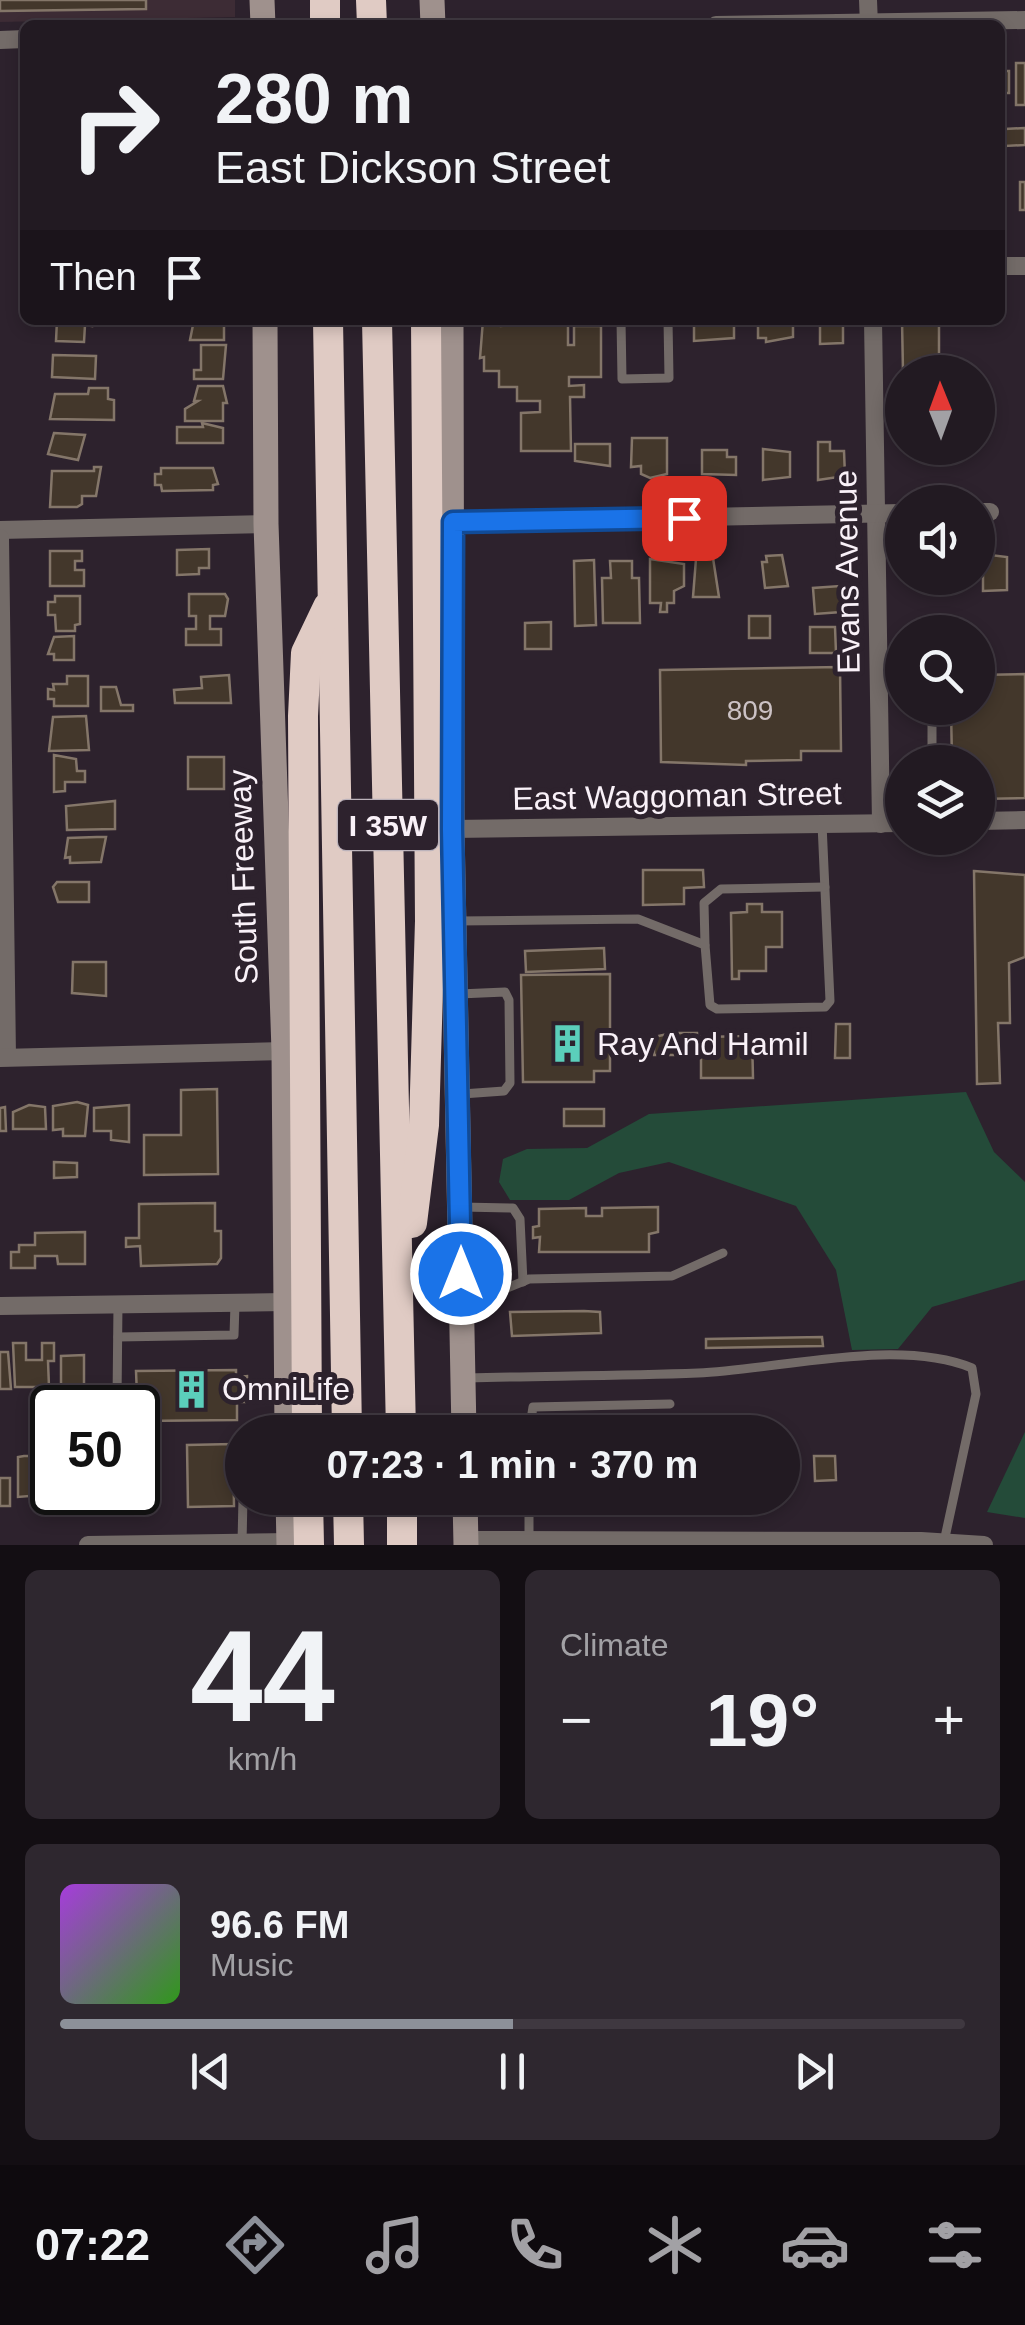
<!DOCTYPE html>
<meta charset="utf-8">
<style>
:root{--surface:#221a22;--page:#2e272f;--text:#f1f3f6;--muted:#a2a1a5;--line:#3f3840;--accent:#8c9099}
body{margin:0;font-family:Helvetica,sans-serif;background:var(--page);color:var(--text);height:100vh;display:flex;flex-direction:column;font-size:38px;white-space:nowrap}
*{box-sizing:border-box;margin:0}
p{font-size:32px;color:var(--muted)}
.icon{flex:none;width:55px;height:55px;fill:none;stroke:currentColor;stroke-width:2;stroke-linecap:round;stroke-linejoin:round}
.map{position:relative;height:1545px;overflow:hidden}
.side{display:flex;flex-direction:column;gap:25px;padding:25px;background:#130e13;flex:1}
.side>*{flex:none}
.hud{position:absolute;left:20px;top:20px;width:985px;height:305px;border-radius:15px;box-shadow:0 5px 15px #0003,0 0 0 2px var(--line);background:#221a22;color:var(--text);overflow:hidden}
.needle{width:65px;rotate:359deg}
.controls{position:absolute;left:885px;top:355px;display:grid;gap:20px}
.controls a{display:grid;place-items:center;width:110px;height:110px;border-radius:50%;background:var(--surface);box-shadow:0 5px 15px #0003,0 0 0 2px var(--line);font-size:50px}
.speed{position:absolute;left:30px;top:1385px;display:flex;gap:20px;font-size:50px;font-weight:700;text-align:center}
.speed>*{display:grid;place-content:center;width:130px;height:130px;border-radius:50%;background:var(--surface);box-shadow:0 5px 15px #0003,0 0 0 2px var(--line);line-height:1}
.speed .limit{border:5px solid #111;border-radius:15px;background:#fff;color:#111}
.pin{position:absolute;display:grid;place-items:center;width:85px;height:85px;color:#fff;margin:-42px;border-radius:20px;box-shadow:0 5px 15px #0006}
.me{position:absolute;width:110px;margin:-55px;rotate:0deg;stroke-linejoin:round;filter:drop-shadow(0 0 8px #0008)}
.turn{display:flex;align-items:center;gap:35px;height:210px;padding:0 30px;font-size:45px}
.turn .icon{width:130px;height:130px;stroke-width:2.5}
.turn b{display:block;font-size:70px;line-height:85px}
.then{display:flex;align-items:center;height:95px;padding:0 30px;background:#0003;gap:20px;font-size:38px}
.big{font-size:75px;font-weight:700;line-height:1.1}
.side .tile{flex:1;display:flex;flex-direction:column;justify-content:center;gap:15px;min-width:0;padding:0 35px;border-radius:15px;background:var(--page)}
.side .dial{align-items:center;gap:0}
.dial b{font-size:130px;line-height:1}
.song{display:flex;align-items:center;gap:30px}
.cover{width:120px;height:120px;border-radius:15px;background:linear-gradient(135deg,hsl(280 70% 55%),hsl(110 70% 35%))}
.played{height:10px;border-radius:5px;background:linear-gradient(90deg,var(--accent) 50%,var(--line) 50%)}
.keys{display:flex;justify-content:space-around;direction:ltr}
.heat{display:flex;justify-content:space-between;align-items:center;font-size:55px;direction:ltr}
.side .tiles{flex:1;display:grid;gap:25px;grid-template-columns:1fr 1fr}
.tile:last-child{grid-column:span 2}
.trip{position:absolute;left:225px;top:1415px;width:575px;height:100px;border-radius:50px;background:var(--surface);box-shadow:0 5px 15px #0003,0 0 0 2px var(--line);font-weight:700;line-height:100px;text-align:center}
.tabs{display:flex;height:160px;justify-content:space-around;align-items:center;background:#0e0a0e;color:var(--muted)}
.tabs .icon{width:70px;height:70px}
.tabs .current{color:var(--accent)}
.tabs b{font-size:45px;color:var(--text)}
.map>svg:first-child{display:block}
.education{fill:#3d2c35}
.green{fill:#244b39}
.building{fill:#43372b;stroke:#847669;stroke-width:2.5}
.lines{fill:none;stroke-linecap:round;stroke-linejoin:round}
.lane{stroke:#736b68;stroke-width:9}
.street{stroke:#736b68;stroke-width:18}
.secondary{stroke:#9f918d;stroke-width:25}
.highway{stroke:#e0cbc4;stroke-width:30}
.route-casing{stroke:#114b97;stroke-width:25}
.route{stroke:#1a73e8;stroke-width:18}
.labels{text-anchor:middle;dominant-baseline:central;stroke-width:10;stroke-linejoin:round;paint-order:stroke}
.number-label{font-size:28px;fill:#ccc2c5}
.shield{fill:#2d222d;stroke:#bcb3bb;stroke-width:2.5}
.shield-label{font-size:30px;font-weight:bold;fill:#f9f1f8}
.street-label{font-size:32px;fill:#f9f1f8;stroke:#2d222d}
.poi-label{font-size:32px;fill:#f9f1f8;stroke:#2d222d;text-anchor:start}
</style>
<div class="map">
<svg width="1025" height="1545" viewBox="0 0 1025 1545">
<rect width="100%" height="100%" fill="#2d222d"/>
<path class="education" d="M 0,0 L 235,0 L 235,17 L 0,22 Z"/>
<g class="green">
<path d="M 966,1092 L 994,1152 L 1025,1182 L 1025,1280 L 932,1307 L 898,1349 L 852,1350 L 836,1270 L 796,1206 L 669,1162 L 619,1173 L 569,1200 L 510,1200 L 499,1182 L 503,1159 L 527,1149 L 587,1148 L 649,1114 Z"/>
<path d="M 1025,1432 L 1025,1518 L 987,1512 Z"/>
</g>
<g class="building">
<path d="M 0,0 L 146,0 L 146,9 L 0,11 Z"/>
<rect x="1016" y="63" width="9" height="42"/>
<rect x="1000" y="71" width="9" height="22"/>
<path d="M 1025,128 L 1025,145 L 1005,146 L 1005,129 Z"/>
<rect x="1020" y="182" width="5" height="28"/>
<path d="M 57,320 L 92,320 L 92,326 L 85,325 L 84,342 L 56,341 Z"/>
<path d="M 194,320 L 224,320 L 224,340 L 190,340 Z"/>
<path d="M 483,320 L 501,320 L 501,326 L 568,320 L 568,345 L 574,345 L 574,326 L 601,326 L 601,377 L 569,377 L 569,386 L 584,385 L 584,397 L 570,397 L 571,451 L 521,451 L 521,413 L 540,412 L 540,401 L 517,401 L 517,387 L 499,387 L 499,371 L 484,371 L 484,357 L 480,358 Z"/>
<path d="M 734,320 L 734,338 L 694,341 L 694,321 Z"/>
<path d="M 758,320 L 793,320 L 793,337 L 766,342 L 766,338 L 758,338 Z"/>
<path d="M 820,320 L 843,320 L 843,343 L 820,344 Z"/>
<path d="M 902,320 L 939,320 L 939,372 L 903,372 Z"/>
<path d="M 201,345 L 226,345 L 223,379 L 194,379 L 194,370 L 201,370 Z"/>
<path d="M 53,355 L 96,356 L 95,379 L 52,377 Z"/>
<path d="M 198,386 L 223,386 L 227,403 L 223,403 L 223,421 L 185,421 L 185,409 L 198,401 L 194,401 Z"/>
<path d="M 89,388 L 108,388 L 108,399 L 114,400 L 114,420 L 50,419 L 55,394 L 88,394 Z"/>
<path d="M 202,423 L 223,428 L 223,443 L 177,443 L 177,427 L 203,427 Z"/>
<path d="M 54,433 L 85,435 L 78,460 L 48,454 Z"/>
<path d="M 632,438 L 667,438 L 667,474 L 650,478 L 641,474 L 641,466 L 631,467 Z"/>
<path d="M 818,442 L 830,442 L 830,451 L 844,451 L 845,476 L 818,480 Z"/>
<path d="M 575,444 L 610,444 L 610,466 L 575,461 Z"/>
<path d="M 763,449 L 790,452 L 790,477 L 763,480 Z"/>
<path d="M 702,450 L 727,450 L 727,457 L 736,457 L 736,475 L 702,474 Z"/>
<path d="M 94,467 L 101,467 L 96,496 L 82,496 L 82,504 L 77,507 L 50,507 L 52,471 L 94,471 Z"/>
<path d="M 161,468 L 213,468 L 218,484 L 213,485 L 213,490 L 162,491 L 161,485 L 155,485 L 155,474 L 161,474 Z"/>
<path d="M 209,549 L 209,568 L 199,568 L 199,574 L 177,575 L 177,550 Z"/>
<path d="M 50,551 L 82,551 L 82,561 L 75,561 L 75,570 L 84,570 L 84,586 L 50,586 Z"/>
<path d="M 982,554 L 1007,557 L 1007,590 L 983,591 L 983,576 L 978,576 L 978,558 Z"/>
<path d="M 782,555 L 788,586 L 765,588 L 762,562 L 767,562 L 766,556 Z"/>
<path d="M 713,558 L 719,597 L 693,597 L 696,559 Z"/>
<path d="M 650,559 L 684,564 L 684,586 L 674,591 L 674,603 L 667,603 L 667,612 L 660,612 L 661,603 L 650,603 Z"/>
<path d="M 594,560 L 596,625 L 575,626 L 574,561 Z"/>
<path d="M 610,561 L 632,561 L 632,578 L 639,578 L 640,623 L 603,623 L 602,578 L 611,578 Z"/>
<path d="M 918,578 L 951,578 L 951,583 L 941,583 L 940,590 L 919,589 Z"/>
<path d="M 840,586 L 841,612 L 815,614 L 813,588 Z"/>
<path d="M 189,594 L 225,594 L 228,599 L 225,616 L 210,616 L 210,629 L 221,629 L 221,645 L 186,645 L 186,629 L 196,629 L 196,616 L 189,616 Z"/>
<path d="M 55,596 L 80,596 L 80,624 L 75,625 L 75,631 L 56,631 L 55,615 L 48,615 L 48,602 L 55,602 Z"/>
<rect x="749" y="616" width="21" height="22"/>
<path d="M 551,622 L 551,649 L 525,649 L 525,623 Z"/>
<path d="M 810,627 L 835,627 L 836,653 L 810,653 Z"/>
<path d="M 74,636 L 74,660 L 54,660 L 54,654 L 48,654 L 54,637 Z"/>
<path d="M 840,667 L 841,751 L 801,751 L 801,760 L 746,761 L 746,765 L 661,762 L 660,670 Z"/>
<path d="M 1025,674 L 1025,798 L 978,799 L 978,762 L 952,762 L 951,708 L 978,708 L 978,675 Z"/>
<path d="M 229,675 L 231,703 L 175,703 L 174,690 L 202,688 L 201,677 Z"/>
<path d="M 67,676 L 88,676 L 88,706 L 54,706 L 54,699 L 48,699 L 48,689 L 54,690 L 53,684 L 67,684 Z"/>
<path d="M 101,687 L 116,687 L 121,705 L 133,705 L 133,711 L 101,711 Z"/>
<path d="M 86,716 L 89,750 L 49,751 L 53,717 Z"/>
<path d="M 54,755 L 76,759 L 77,771 L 85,771 L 85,782 L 65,782 L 65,791 L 54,792 Z"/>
<rect x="188" y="757" width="36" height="32"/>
<path d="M 115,801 L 115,829 L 67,830 L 66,806 Z"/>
<path d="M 97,837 L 106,837 L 101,862 L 70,863 L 70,857 L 65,858 L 68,838 Z"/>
<path d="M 643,870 L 703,870 L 704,887 L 684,888 L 684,904 L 643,905 Z"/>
<path d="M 974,871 L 1025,875 L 1025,957 L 1009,963 L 1010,1023 L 998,1023 L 1000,1083 L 977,1084 Z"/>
<path d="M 57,882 L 89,882 L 89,902 L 58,902 L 53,887 Z"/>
<path d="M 747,904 L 762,904 L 762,912 L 782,912 L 782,947 L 766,947 L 766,971 L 739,971 L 739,979 L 732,979 L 731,913 L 747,912 Z"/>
<path d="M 604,948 L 605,969 L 526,972 L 525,951 Z"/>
<path d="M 73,962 L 106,962 L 106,996 L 72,993 Z"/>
<path d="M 610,974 L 610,1071 L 594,1071 L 594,1082 L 523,1082 L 521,975 Z"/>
<path d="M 836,1024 L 850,1024 L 850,1058 L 835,1058 Z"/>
<path d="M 672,1033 L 697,1033 L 698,1055 L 654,1055 L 654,1037 Z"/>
<path d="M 752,1036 L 753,1078 L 701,1078 L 701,1037 Z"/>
<path d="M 217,1089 L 218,1174 L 144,1175 L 144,1135 L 181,1135 L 181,1090 Z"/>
<path d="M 77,1102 L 88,1105 L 85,1136 L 63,1136 L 63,1129 L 53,1130 L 53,1106 Z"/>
<path d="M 29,1105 L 45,1107 L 46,1129 L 13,1129 L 13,1112 Z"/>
<path d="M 129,1105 L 129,1142 L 111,1140 L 111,1131 L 94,1131 L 94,1108 Z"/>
<path d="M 5,1107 L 6,1131 L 0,1131 L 0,1108 Z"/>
<rect x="564" y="1109" width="40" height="17"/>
<path d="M 54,1162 L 77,1163 L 77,1177 L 54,1178 Z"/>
<path d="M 215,1203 L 215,1231 L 221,1231 L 221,1258 L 217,1264 L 141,1266 L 140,1246 L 126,1247 L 126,1238 L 139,1238 L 139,1204 Z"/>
<path d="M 658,1207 L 658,1232 L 649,1234 L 649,1252 L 539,1252 L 540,1237 L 533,1238 L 533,1227 L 539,1226 L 539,1209 L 586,1208 L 586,1216 L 602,1216 L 602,1208 Z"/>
<path d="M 85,1232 L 85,1264 L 58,1264 L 57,1256 L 35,1256 L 35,1268 L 11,1268 L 11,1252 L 19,1252 L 19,1245 L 35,1245 L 35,1233 Z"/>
<path d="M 584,1311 L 600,1312 L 601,1333 L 512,1336 L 510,1312 Z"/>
<path d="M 822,1337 L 823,1346 L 706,1348 L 706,1339 Z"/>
<path d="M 13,1343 L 26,1343 L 26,1360 L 42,1360 L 42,1343 L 54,1343 L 54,1361 L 48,1361 L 49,1387 L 15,1387 Z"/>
<path d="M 0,1352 L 8,1352 L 11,1389 L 0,1389 Z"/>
<path d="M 84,1355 L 84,1385 L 61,1385 L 61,1356 Z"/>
<path d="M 236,1370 L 236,1377 L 247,1376 L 247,1402 L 237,1402 L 237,1420 L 138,1421 L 136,1371 Z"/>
<path d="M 45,1391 L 65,1392 L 65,1408 L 52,1408 L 52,1418 L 45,1418 Z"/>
<path d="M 712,1419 L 712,1432 L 580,1432 L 579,1421 Z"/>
<path d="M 233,1444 L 234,1506 L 188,1507 L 187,1445 Z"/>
<path d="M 24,1456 L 52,1456 L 53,1494 L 18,1497 L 18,1457 Z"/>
<path d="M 814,1456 L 835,1456 L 836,1480 L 815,1481 Z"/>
<rect x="0" y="1478" width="10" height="28"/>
<path d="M 108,1492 L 132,1492 L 132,1503 L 110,1506 Z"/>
<path d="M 581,1498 L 713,1498 L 713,1503 L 581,1505 Z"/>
</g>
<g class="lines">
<g class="lane">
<path d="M 621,320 L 622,379 L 669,378 L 668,320"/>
<path d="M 932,708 L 932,762"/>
<path d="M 457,921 L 638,919 L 705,945 L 710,1005 L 717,1009 L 825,1007 L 830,1001 L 822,824"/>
<path d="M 705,945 L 704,903 L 721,889 L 825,887"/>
<path d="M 459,994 L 505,992 L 509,1000 L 510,1083 L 504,1091 L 462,1094"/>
<path d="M 461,1207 L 513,1208 L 520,1219 L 523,1282"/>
<path d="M 464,1306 L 529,1279 L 672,1276 L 723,1253"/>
<path d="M 118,1337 L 234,1335 L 235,1304"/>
<path d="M 468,1378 C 544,1376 621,1376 698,1373 C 777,1370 897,1337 972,1368 L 976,1394 L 944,1542"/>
<path d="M 117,1400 L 118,1304"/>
<path d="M 529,1432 L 533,1407 L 670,1404"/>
<path d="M 529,1498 L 529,1540"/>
<path d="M 242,1543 L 243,1498"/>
</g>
<g class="street">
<path d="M 868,0 L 869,25"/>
<path d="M 716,25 L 1025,20"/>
<path d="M 0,40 L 25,39"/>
<path d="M 1000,266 L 1025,266"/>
<path d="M 873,320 L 881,824"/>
<path d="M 978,512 L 990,512"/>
<path d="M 453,522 L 902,513"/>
<path d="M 0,530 L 266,524"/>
<path d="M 0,538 L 7,1057"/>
<path d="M 978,821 L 1025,820"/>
<path d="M 452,829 L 902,823"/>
<path d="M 0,1058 L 284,1051"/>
<path d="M 0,1306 L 285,1302"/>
<path d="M 466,1540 L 921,1541 L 984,1545"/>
<path d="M 88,1545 L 289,1542"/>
</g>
<g class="secondary">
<path d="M 262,0 L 263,25"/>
<path d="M 432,0 L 433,25"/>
<path d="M 265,320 L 266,524 L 284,1051 L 287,1432"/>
<path d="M 451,320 L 452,829 L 464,1432"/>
<path d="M 288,1498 L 289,1545"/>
<path d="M 465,1498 L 466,1545"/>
</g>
<g class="highway">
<path d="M 325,0 L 325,25"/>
<path d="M 371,0 L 372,25"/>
<path d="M 328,320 L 347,1432"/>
<path d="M 377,320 L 401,1432"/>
<path d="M 412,1223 L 424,1125 L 430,921 L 426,320"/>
<path d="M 307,1432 L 303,716 L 306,653 L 328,607"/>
<path d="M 308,1498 L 309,1545"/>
<path d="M 348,1498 L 349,1545"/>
<path d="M 402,1498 L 402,1545"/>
</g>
</g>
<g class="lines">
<defs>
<path id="route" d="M 461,1274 L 452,829 L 453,522 L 684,518"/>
</defs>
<use href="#route" class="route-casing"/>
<use href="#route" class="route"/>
</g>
<defs>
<symbol id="building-bare" viewBox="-9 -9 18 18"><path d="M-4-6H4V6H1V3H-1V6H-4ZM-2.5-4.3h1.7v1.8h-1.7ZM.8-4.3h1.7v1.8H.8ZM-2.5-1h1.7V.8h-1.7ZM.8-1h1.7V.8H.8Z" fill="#5bcebb" stroke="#2d222d" stroke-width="2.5" paint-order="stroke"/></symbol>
</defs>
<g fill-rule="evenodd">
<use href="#building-bare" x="540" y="1016" width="55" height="55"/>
<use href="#building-bare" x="164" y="1362" width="55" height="55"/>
</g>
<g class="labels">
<g class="number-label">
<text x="750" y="710">809</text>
</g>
<rect class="shield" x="338" y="800" width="100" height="50" rx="8"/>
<g class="shield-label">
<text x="388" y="825">I 35W</text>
</g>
<g class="street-label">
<text transform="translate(847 572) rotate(-91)">Evans Avenue</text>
<text transform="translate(677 796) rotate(-1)">East Waggoman Street</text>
<text transform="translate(243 877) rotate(-92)">South Freeway</text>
</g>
<g class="poi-label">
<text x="597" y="1044">Ray And Hamil</text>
<text x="222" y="1389">OmniLife</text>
</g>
</g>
</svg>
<div class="controls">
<a><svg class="needle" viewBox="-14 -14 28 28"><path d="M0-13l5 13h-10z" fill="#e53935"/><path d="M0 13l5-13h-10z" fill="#a2a1a5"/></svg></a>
<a><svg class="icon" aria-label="sound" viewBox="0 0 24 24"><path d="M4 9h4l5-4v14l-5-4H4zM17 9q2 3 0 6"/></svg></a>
<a><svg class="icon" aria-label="search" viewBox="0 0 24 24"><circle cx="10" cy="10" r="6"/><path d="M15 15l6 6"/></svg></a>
<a><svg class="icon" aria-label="layers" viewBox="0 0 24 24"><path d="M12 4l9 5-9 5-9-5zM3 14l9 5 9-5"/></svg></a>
</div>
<div class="speed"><div class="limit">50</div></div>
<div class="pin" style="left:684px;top:518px;background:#d93025"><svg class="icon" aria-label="arrive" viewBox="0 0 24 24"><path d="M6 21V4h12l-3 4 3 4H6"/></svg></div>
<svg class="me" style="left:461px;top:1274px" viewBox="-20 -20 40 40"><circle r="17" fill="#1a73e8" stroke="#fff" stroke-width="3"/><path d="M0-11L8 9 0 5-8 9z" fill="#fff"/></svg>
<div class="trip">07:23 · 1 min · 370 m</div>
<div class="hud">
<div class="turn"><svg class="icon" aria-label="right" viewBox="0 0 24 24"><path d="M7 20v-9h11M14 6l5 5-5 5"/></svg><div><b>280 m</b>East Dickson Street</div></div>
<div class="then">Then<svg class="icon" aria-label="arrive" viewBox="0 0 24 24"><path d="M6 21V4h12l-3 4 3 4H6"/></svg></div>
</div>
</div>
<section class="side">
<div class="tiles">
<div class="tile dial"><b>44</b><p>km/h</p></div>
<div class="tile"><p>Climate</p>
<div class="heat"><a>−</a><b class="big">19°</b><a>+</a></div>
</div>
<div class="tile">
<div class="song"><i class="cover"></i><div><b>96.6 FM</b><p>Music</p></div></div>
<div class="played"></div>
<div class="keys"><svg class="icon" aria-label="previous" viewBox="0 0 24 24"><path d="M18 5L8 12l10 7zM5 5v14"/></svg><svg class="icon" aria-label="pause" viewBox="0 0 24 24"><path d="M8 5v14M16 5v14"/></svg><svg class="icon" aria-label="next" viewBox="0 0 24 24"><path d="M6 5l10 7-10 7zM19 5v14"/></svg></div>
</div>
</div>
</section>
<nav class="tabs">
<b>07:22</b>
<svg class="icon current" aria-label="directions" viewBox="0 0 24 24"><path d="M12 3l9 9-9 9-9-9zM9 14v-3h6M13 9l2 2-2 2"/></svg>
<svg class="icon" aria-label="music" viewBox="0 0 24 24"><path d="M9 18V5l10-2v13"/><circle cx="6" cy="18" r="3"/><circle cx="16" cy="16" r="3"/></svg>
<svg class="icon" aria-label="phone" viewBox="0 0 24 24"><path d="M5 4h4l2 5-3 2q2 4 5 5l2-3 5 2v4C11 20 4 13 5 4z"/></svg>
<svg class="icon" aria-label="climate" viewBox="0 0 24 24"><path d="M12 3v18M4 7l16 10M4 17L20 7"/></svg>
<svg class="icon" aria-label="car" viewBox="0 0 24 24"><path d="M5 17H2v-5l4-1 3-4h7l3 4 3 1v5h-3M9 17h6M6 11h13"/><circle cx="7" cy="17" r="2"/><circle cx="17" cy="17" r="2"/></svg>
<svg class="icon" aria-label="filters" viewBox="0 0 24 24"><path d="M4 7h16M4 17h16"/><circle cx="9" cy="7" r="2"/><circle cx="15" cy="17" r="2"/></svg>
</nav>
